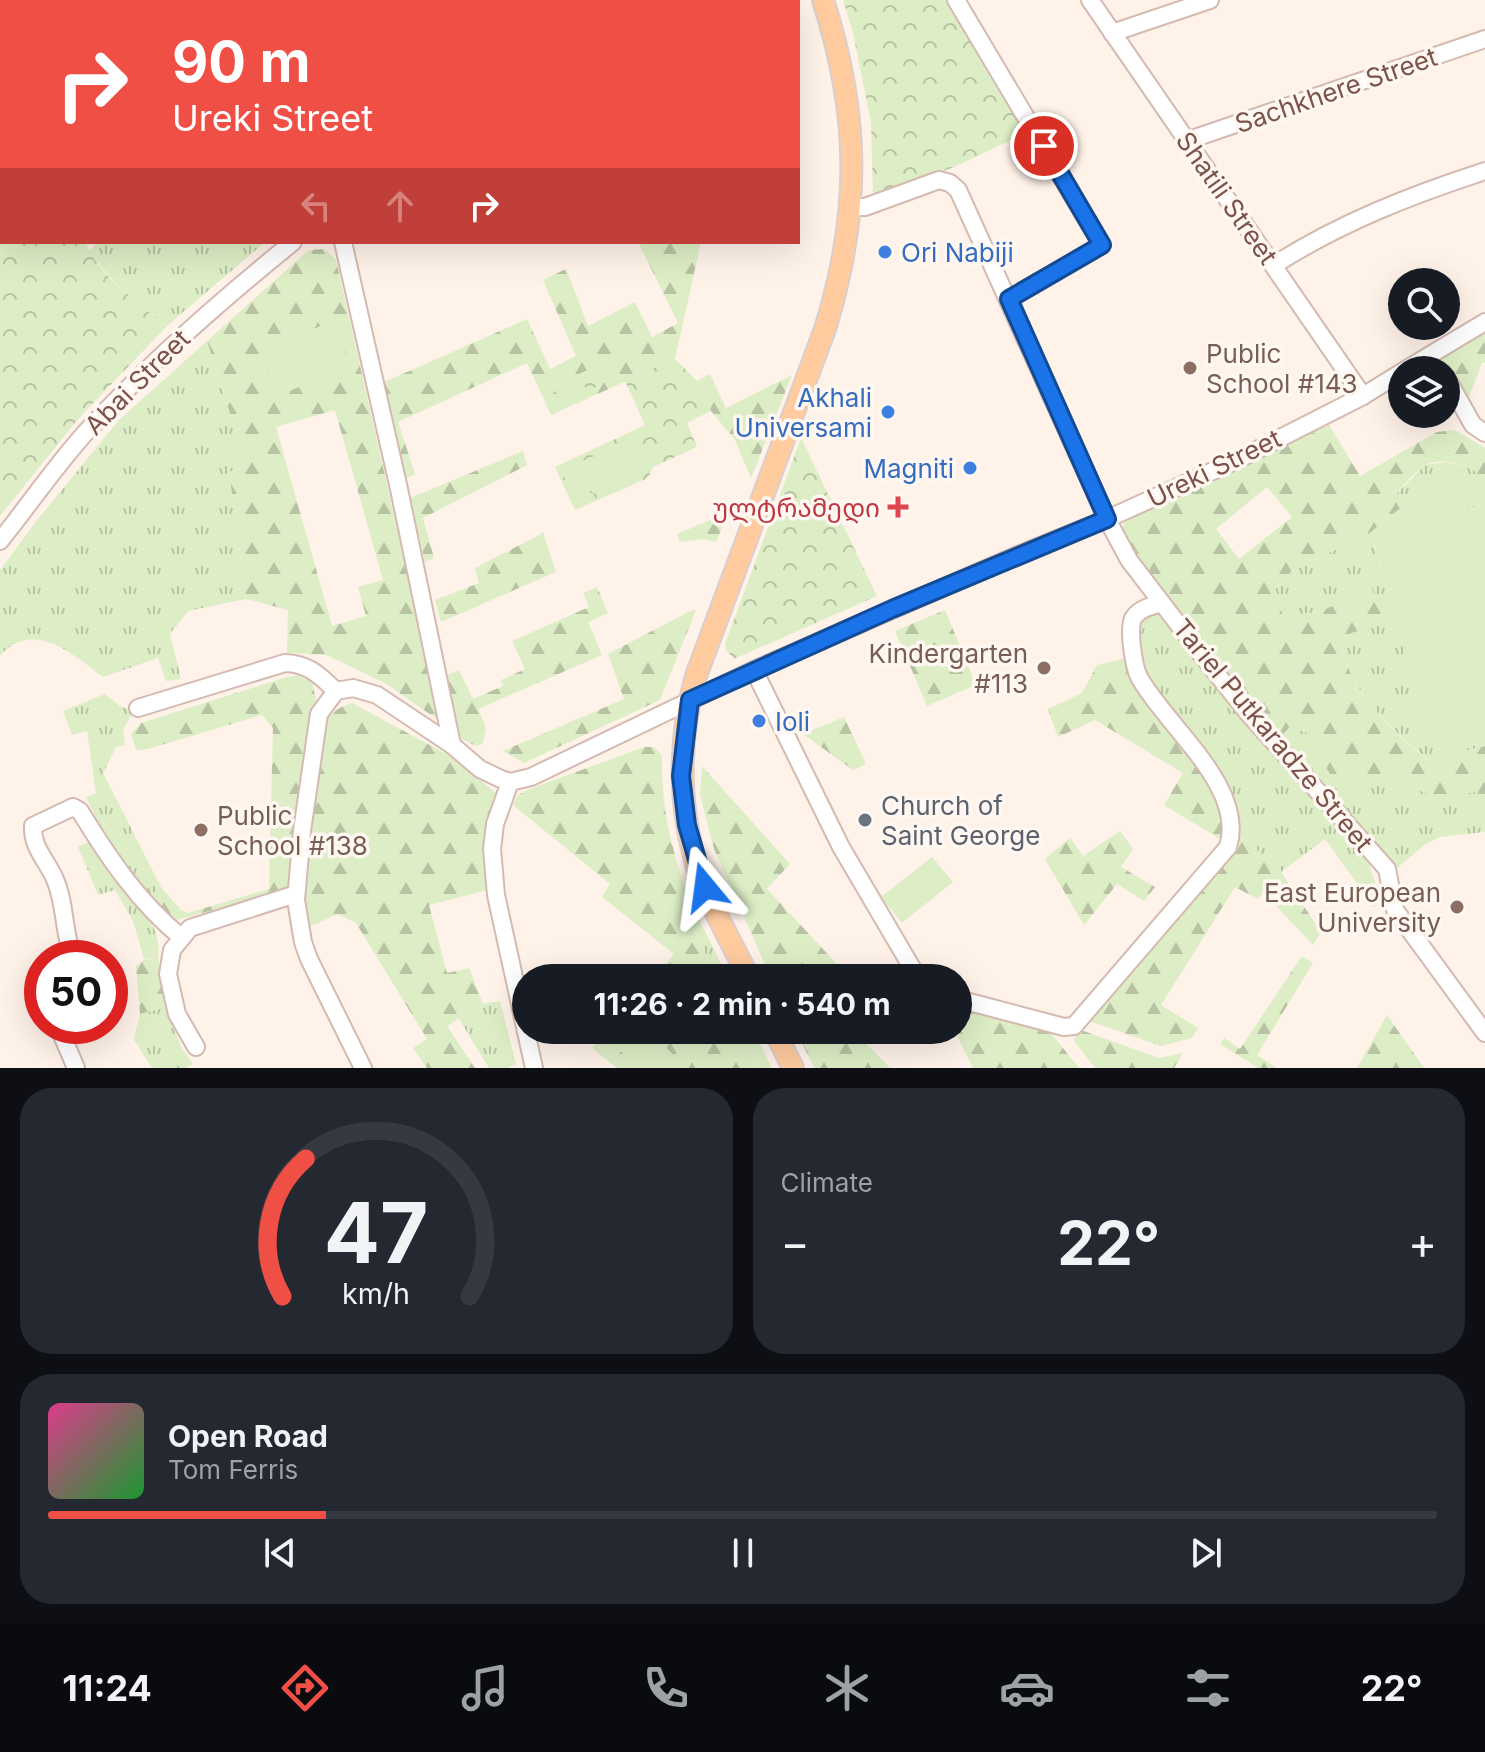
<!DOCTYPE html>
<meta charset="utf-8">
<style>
:root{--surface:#171b24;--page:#242831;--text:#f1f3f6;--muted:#9ea1a6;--line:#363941;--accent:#f04f46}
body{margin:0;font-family:Inter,"Noto Sans Georgian",sans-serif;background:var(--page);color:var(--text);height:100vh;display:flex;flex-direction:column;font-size:30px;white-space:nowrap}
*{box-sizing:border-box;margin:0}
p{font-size:26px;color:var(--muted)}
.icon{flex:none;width:44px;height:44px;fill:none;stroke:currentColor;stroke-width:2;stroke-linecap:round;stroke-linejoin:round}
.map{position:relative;height:1068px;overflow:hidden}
.panel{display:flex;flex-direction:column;gap:20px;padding:20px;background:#0d0f14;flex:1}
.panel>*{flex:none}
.top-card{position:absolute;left:0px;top:0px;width:800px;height:244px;box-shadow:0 8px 32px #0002;background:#f04f46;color:#fff;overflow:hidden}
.tools{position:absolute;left:1388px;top:268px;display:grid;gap:16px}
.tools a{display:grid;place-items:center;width:72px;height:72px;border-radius:50%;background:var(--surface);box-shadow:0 8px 32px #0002;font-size:40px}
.speed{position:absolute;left:24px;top:940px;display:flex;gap:16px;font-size:40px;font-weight:700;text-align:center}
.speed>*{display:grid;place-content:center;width:104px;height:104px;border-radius:50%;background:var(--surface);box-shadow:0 8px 32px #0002;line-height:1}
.speed .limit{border:12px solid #d22;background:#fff;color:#111}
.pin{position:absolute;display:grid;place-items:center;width:68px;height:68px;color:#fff;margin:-34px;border:4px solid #fff;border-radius:50%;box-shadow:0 2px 8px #0007}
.me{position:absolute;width:88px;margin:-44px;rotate:344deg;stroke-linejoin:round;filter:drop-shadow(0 0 6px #0008)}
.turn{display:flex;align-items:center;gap:28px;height:168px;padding:0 40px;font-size:36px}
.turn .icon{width:104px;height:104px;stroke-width:2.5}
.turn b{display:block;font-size:56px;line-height:68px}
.lanes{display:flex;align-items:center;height:76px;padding:0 40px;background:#0003;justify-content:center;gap:40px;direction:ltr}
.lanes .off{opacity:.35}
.big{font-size:60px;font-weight:700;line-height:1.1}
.panel .widget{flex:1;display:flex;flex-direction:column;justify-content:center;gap:12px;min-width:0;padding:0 28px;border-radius:32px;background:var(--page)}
.panel .dial{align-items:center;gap:0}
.dial svg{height:208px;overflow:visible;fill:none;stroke:var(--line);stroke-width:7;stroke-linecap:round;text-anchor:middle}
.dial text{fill:var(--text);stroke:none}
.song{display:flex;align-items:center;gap:24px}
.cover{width:96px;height:96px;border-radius:12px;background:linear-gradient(135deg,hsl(330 70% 55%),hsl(130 70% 35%))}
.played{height:8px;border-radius:4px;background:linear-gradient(90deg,var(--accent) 20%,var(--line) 20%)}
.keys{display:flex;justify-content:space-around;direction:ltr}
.heat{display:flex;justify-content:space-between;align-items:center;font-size:44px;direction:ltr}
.panel .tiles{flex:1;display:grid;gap:20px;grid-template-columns:1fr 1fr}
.widget:last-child{grid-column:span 2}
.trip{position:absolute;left:512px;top:964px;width:460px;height:80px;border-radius:40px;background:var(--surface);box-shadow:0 8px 32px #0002;font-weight:700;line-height:80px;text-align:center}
.menu{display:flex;height:128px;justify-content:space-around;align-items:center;background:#090b0e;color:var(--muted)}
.menu .icon{width:56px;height:56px}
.menu .on{color:var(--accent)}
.menu b{font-size:36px;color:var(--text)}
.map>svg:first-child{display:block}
.grass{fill:url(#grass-tufts)}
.forest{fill:url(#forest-firs);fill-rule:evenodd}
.park{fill:url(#park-crowns)}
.pitch{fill:#ddeec6}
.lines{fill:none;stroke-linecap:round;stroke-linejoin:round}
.minor-casing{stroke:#d4bab0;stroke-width:20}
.major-casing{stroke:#dacfcc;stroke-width:24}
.minor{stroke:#fff;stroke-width:16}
.major{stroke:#ffcb9f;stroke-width:20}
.route-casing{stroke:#114b97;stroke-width:20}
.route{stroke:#1a73e8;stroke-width:14}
.shop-dot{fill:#3f7fe0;stroke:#fff7f1;stroke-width:3}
.education-dot{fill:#8d6e63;stroke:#fff7f1;stroke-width:3}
.health-dot{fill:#e0444e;stroke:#fff7f1;stroke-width:3}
.worship-dot{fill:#6b7280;stroke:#fff7f1;stroke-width:3}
.labels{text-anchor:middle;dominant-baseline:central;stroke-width:7;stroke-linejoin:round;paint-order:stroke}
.street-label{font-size:26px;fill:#7c534a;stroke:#fff7f1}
.shop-label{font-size:26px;fill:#366cbe;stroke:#fff7f1;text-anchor:start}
.education-label{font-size:26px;fill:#785e54;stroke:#fff7f1;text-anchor:start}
.health-label{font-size:26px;fill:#be3a42;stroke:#fff7f1;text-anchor:end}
.worship-label{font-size:26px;fill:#5b616d;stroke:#fff7f1;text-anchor:start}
</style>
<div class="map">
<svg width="1485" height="1068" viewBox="0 0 1485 1068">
<defs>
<pattern id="grass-tufts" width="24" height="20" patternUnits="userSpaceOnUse" patternTransform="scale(2)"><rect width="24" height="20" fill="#ddeec6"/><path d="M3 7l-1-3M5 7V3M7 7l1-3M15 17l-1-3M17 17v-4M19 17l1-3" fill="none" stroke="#b8c3a3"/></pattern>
<pattern id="forest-firs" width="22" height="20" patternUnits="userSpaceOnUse" patternTransform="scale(2)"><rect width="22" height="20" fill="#ddeec6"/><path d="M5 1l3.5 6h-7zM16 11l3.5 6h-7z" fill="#b8c3a3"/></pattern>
<pattern id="park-crowns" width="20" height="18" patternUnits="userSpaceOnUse" patternTransform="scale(2)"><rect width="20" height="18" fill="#ddeec6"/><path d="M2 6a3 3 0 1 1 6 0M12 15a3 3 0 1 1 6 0" fill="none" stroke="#b8c3a3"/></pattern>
</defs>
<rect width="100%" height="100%" fill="#fef2e9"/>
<g class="grass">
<path d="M 98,242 L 265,242 L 167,326 L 123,291 L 88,252 Z"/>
<path d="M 207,341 L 247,467 L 229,472 L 246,599 L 188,611 L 170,634 L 181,679 L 166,681 L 158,658 L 103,677 C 73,655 34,618 0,656 L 0,570 L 38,519 L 119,420 Z"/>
<path d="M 1447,462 L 1469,467 L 1485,477 L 1485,504 L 1372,535 L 1430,747 L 1485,733 L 1485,746 L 1428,760 C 1393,729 1348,693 1343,645 L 1351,633 L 1363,630 L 1372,589 L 1319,612 L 1283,616 L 1275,588 L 1295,568 L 1366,536 L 1403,506 L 1396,494 L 1425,465 Z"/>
<path d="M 1149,612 L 1161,613 L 1369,864 L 1381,902 L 1374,907 L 1325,839 L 1281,872 L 1236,831 L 1145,675 L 1137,623 Z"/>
<path d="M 105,694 L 120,706 L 134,711 L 123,729 L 125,745 L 116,747 L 103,773 L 161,887 L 148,897 L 110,847 L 86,797 L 96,793 L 87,731 L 72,735 L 63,711 Z"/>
<path d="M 1289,728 L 1306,732 L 1332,778 L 1347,783 L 1396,781 L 1436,797 L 1474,792 L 1485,795 L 1485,832 L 1440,837 L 1426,844 L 1396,869 L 1279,738 Z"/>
<path d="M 90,841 C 111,868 166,921 158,957 L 144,959 L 133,921 L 115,890 L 98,895 L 78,847 Z"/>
<path d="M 686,890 L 689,899 L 728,978 L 717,978 L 688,916 L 682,897 Z"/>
<path d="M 500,1001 L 516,1064 L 508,1068 L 489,1068 L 459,1019 L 483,1004 Z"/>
<path d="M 166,1007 L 181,1047 L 193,1064 L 185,1068 L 152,1068 L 134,1040 L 140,1014 Z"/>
<path d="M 740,1030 L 753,1030 L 772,1068 L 757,1068 Z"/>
</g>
<g class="forest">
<path d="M 638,242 L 701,242 L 675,359 L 551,415 L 527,363 L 398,422 L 415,474 L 405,479 L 382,383 L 527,319 L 550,369 L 576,356 L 543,280 L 566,269 L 588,326 L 635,302 L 652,337 L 678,323 Z"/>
<path d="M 325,249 L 336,260 L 441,722 L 385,683 L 326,655 L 287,653 L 288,610 L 246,599 L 229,472 L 247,467 L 207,341 L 309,250 ZM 335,410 L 383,580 L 358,587 L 366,616 L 332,626 L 276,427 Z"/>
<path d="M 1485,331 L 1485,363 L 1482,363 L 1467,402 L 1439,356 Z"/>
<path d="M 710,374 L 726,408 L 792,375 L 751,478 L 735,440 L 711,411 L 697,381 Z"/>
<path d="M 1329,425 L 1360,476 L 1437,432 L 1455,430 L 1485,448 L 1485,477 C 1468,466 1444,455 1424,466 C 1414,472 1404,485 1396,493 L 1403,506 L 1366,536 L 1295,568 L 1275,588 L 1283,616 L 1319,612 L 1372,588 L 1383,618 L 1363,630 L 1351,633 L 1343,645 C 1348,693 1392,729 1427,760 L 1485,746 L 1485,795 L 1474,792 L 1436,797 L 1396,781 L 1347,783 L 1332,778 L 1306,732 L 1289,728 L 1279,738 L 1130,549 L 1122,533 L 1124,523 L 1138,514 ZM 1267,487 L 1292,517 L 1239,559 L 1216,529 Z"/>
<path d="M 523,451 L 527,465 L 423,518 L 434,558 L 425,562 L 410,498 Z"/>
<path d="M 729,512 L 716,542 L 704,539 L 680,542 L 677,534 Z"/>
<path d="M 543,533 L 556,572 L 441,622 L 435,600 L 479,583 L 475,568 Z"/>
<path d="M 597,587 L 608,613 L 588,622 L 602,655 L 478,709 L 486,728 L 483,743 L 476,746 L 461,739 L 447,675 L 459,670 L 473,699 L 503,686 L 501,680 L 525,669 L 512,641 L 589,607 L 583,593 Z"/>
<path d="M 692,610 L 696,610 L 660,700 L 524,763 L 503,751 L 624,699 L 608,654 Z"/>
<path d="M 945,610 L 976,685 L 927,706 L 895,631 Z"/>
<path d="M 1131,657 L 1218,793 L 1225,842 L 1164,805 L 1183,773 L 1095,720 L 1058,737 L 1048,709 L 1082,693 L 1097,665 Z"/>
<path d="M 299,675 L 312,682 L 317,703 L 292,889 L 176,920 L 148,897 L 161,887 L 181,910 L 188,913 L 269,889 L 273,728 L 262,715 L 148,749 L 136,750 L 131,734 L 141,723 L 284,678 Z"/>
<path d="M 352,703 L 452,757 L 496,793 L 488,826 L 488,890 L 429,905 L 447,973 L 469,968 L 483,1004 L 447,1026 L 475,1068 L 427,1068 L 413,1048 L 427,1039 L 356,923 L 337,914 L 307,928 L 302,877 L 323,730 C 329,715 335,708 352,703 Z"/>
<path d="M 844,717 L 866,764 L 853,770 L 803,734 Z"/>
<path d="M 644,747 L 654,747 L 662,755 C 661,805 670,843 686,890 L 682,897 L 688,916 L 717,978 L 655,978 L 674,954 L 602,897 L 610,884 L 513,805 L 518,795 L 527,790 Z"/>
<path d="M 702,766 L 790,864 L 767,889 L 850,978 L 771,978 L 714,849 L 700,795 Z"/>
<path d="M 1120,831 L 1133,849 L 1121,867 L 1155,887 L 1144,901 L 1117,884 L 1084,925 L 1045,859 L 1070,838 L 1083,856 Z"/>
<path d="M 1236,831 L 1281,872 L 1321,932 L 1313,945 L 1263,892 L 1258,899 L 1235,887 L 1161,1005 L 1198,1028 L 1192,1038 L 1161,1046 L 1086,1020 Z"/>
<path d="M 1302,956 L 1313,963 L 1257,1055 L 1277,1068 L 1258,1068 L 1220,1044 L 1224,1038 L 1240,1049 Z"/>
<path d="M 158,957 L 166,1007 L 140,1014 L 136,966 L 144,960 Z"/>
<path d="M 958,1007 L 1046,1027 L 1079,1068 L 973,1068 L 954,1030 L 958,1030 Z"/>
<path d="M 1387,1015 L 1424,1068 L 1357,1068 Z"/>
<path d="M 1078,1029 L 1159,1058 L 1183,1053 L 1174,1068 L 1095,1068 L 1074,1041 Z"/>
<path d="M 607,1030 L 740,1030 L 757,1068 L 617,1068 L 592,1048 Z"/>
<path d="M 796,1030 L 853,1030 L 890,1068 L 814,1068 Z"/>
</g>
<g class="park">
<path d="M 843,0 L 949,0 L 1026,133 L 954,167 L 880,195 L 873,192 L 871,123 L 853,33 Z"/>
<path d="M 0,57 L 2,242 L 86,242 C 93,271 143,307 167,326 L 79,418 L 0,516 Z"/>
<path d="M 675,359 L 697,381 L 711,411 L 687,423 L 697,447 L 653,467 L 648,478 L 575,510 L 555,467 L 645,425 L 625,381 Z"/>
<path d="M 598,365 L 606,382 L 587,391 L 579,374 Z"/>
<path d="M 801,438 L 877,596 L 734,659 L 726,650 L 725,644 Z"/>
</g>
<g class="pitch">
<path d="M 333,321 L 351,366 L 277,396 L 259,351 Z"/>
<path d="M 577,376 L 583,390 L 559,400 L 553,386 Z"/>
<path d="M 634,439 L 647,471 L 593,494 L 580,462 Z"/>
<path d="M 577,462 L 592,497 L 576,504 L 561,470 Z"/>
<path d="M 1462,473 L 1472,505 L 1418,521 L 1408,490 Z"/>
<path d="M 1485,504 L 1485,733 L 1430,748 L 1372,534 Z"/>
<path d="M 932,857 L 953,882 L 902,923 L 881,897 Z"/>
<path d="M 609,1030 L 646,1030 L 672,1053 L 659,1068 L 639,1068 L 603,1036 Z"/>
</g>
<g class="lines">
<defs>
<g id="minor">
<path d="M 262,0 L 263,2"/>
<path d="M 618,0 L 619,2"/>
<path d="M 956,0 L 1102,245 L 1009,299"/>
<path d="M 1090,0 L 1363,396"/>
<path d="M 603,2 L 605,0"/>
<path d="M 663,2 L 666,0"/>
<path d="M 1112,33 L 1210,0"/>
<path d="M 1186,141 L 1485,39"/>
<path d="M 852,207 L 865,207 L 939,180 L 950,183 L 958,190 L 1107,519 L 1129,560 L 1204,658 L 1248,713 L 1387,869 L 1395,910 L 1485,1033"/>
<path d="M 343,242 L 399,489 L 452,745"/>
<path d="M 1274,265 C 1340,223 1411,195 1485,171"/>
<path d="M 1405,370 L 1485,322"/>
<path d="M 1446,377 L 1473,425 L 1485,433"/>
<path d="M 0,541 C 29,505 56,465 87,431 C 150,362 220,301 293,242"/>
<path d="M 754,670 L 841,847 L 918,978"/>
<path d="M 138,708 L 285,663 C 309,664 319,675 336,691"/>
<path d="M 510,782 L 495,824 L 492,849 L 496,895 L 534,1068"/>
<path d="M 73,958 C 63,932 66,903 54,877 C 45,858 32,847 33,826 L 73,807 L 80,811 C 108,857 139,903 181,937"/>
<path d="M 958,999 L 1064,1027 L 1074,1026 L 1228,847 C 1247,787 1165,725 1139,677 C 1134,667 1127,626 1134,617 C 1140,608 1152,606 1162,603"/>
<path d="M 58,1026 L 76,1068"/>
<path d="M 196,1047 L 177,1014 L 168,974 L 172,950 L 190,928 L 296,894"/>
<path d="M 363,1068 L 309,959 L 303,942 L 296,900 L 302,831 L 319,714 L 336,691 L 353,688 L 377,695 L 452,745 L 480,769 L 501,779 L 510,782 L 531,777 L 754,670 L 1018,555 L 1107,519 L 1237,460 L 1363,396 L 1402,372"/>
</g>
<g id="major">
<path d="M 749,978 C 734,948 718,919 705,889 C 678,821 676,746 696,676 L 825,329 C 861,213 860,115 823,0"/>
<path d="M 774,1030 L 793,1068"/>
</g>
</defs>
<use href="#minor" class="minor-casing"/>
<use href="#major" class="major-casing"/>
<use href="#minor" class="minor"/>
<use href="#major" class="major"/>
</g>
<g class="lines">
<defs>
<path id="route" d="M 705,887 L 687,825 L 681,776 L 690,700 L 892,609 L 1107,519 L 1009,299 L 1102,245 L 1044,146"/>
</defs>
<use href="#route" class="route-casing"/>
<use href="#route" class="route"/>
</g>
<g class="shop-dot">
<circle cx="885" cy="252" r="8"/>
<circle cx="888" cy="412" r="8"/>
<circle cx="970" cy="468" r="8"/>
<circle cx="759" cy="721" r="8"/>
</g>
<g class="education-dot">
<circle cx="1190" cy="368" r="8"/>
<circle cx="1044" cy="668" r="8"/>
<circle cx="201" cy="830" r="8"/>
<circle cx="1457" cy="907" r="8"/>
</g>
<path class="health-dot" d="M894 495h8v8h8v8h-8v8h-8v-8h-8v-8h8z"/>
<circle class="worship-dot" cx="865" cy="820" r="8"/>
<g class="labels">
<g class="street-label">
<text transform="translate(1336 90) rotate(-19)">Sachkhere Street</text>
<text transform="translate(1227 198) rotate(55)">Shatili Street</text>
<text transform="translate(137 382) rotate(-45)">Abai Street</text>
<text transform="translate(1214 468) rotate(-26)">Ureki Street</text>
<text transform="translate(1273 735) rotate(50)">Tariel Putkaradze Street</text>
</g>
<g class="shop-label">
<text x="901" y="252">Ori Nabiji</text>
<text x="872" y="397" text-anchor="end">Akhali<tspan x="872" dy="30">Universami</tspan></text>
<text x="954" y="468" text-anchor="end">Magniti</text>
<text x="775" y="721">Ioli</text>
</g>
<g class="education-label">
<text x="1206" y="353">Public<tspan x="1206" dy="30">School #143</tspan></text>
<text x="1028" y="653" text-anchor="end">Kindergarten<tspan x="1028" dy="30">#113</tspan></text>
<text x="217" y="815">Public<tspan x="217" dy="30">School #138</tspan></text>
<text x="1441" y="892" text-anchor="end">East European<tspan x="1441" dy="30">University</tspan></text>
</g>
<g class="health-label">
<text x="880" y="507">ულტრამედი</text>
</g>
<g class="worship-label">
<text x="881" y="805">Church of<tspan x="881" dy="30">Saint George</tspan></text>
</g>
</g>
</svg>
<div class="tools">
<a><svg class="icon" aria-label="search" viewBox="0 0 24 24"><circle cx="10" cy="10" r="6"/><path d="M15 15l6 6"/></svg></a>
<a><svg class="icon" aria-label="layers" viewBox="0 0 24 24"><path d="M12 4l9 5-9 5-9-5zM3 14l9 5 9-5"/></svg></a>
</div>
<div class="speed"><div class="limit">50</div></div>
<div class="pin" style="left:1044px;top:146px;background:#d93025"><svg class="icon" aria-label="arrive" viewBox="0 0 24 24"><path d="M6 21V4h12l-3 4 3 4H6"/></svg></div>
<svg class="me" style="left:705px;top:887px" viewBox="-20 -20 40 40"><path d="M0-17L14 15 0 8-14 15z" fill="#1a73e8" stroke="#fff" stroke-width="4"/></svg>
<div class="trip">11:26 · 2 min · 540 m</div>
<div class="top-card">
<div class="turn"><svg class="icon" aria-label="right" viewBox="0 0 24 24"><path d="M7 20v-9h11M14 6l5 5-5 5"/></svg><div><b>90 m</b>Ureki Street</div></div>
<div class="lanes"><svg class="icon off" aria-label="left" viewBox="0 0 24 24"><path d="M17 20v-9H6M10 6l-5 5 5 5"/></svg><svg class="icon off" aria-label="ahead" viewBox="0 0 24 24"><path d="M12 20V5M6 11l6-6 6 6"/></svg><svg class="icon" aria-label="right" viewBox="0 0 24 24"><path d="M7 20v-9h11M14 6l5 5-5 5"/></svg></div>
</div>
</div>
<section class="panel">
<div class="tiles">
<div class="widget dial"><svg viewBox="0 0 100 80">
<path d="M14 69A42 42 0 1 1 86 69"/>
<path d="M14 69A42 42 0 0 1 23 16" stroke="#f04f46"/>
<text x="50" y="56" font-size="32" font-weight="700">47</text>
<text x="50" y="72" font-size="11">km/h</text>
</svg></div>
<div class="widget"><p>Climate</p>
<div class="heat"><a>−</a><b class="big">22°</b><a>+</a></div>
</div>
<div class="widget">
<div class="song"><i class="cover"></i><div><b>Open Road</b><p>Tom Ferris</p></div></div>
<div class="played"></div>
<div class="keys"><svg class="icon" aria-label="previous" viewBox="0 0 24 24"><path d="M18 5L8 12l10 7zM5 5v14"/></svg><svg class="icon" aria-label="pause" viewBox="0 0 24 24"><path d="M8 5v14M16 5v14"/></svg><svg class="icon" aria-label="next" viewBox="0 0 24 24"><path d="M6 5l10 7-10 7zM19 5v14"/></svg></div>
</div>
</div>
</section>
<nav class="menu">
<b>11:24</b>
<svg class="icon on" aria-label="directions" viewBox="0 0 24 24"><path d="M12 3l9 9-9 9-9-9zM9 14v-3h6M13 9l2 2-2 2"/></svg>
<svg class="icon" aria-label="music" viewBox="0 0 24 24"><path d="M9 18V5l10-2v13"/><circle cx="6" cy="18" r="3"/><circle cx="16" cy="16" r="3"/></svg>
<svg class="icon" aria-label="phone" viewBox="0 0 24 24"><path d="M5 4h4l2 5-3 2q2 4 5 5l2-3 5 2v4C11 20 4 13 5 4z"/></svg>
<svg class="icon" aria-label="climate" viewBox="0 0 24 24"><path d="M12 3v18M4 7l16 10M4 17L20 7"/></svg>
<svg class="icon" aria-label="car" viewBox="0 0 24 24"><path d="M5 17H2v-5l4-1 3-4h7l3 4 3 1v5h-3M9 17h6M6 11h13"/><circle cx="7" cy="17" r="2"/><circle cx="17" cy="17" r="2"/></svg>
<svg class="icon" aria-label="filters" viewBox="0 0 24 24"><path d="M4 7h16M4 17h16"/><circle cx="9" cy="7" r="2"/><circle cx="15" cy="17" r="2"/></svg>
<b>22°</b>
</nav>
